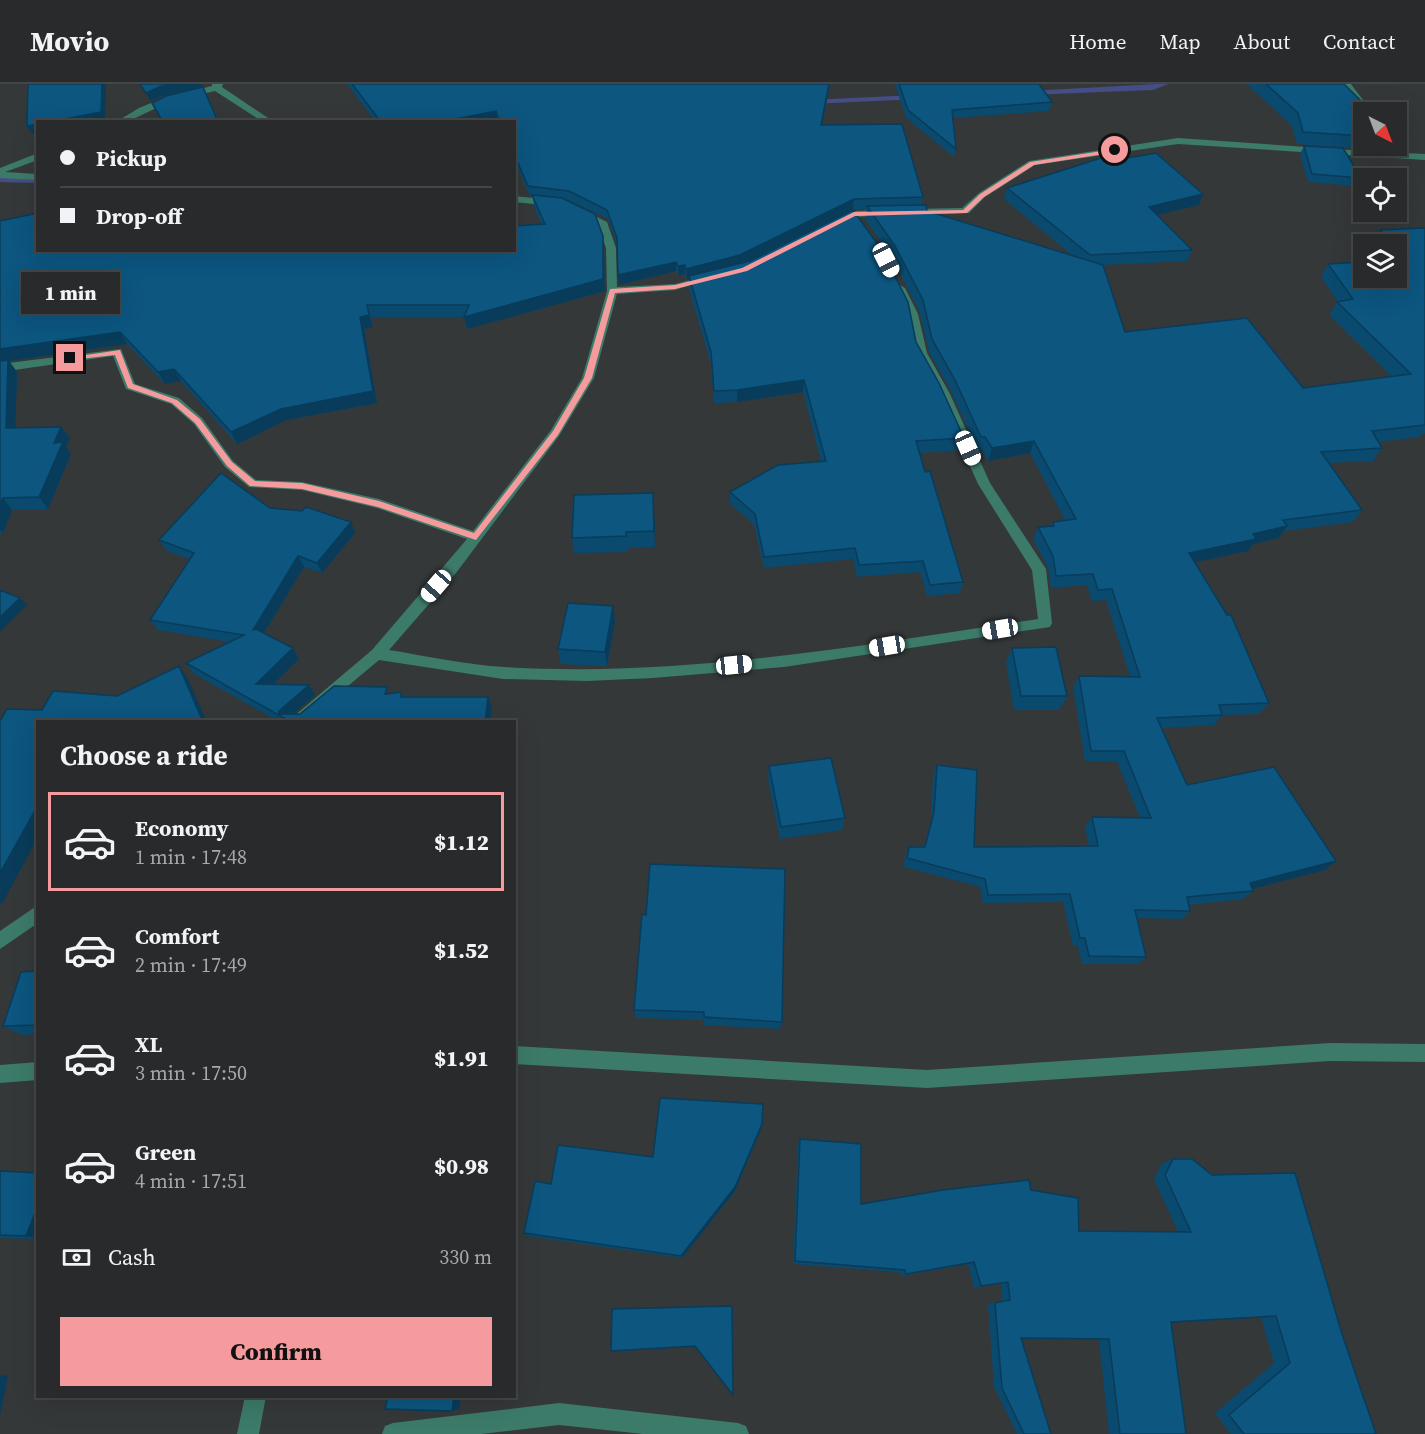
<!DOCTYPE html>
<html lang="en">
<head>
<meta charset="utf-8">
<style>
  body { margin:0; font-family:"Source Serif 4",serif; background:#343637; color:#f1f3f6; height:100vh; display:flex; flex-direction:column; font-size:22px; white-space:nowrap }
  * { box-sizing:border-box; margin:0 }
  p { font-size:20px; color:#a5a7a9 }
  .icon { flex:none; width:33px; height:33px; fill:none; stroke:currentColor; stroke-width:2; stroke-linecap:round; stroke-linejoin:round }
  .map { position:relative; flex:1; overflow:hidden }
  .details { position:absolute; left:36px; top:636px; width:480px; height:678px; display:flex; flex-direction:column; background:#282a2b; border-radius:0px; box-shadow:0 6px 24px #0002,0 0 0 2px #444647 }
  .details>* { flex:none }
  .top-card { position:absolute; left:36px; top:36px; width:480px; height:132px; border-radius:0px; box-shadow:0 6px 24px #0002,0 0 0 2px #444647; display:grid; align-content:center; height:132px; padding:0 24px; background:#282a2b }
  .needle { width:39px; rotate:138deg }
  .buttons { position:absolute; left:1353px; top:18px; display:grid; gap:12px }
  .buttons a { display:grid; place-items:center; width:54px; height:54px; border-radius:0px; background:#282a2b; box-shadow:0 6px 24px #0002,0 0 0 2px #444647; font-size:30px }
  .end { position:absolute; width:27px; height:27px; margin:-14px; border:8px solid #f59b9e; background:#111; box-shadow:0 0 0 3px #111 }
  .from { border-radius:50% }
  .bubble { position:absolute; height:42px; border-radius:0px; background:#282a2b; box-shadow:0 6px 24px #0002,0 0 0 2px #444647; font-size:20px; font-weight:800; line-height:42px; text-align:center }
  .car { position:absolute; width:18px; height:36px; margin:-18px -9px; border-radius:8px; box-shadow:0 0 4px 2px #0007; background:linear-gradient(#fff 24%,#345 0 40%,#fff 0 76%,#345 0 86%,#fff 0) }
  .top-card b { display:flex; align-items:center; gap:21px; height:57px; font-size:22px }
  .top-card b+b { border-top:2px solid #444647 }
  .top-card i { width:15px; height:15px; background:#f1f3f6 }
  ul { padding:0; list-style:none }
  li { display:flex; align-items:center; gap:18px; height:99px; margin:0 12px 9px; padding:0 12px; border:3px solid transparent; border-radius:0px }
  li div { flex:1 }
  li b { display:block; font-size:22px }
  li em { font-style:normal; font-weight:800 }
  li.selected { border-color:#f59b9e }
  li>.icon { width:54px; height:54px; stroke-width:1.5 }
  h2 { padding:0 24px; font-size:27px; line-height:72px }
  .pay { display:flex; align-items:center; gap:15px; height:66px; padding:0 24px; font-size:22px }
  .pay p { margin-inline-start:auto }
  .action { display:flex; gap:12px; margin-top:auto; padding:12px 24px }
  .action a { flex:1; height:69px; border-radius:0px; background:#f59b9e; color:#111; font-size:24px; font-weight:800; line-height:69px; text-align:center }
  header { display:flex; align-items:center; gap:36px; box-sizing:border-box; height:84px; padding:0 30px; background:#282a2b; border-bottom:2px solid #444647 }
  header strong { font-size:28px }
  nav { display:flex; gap:33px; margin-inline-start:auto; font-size:21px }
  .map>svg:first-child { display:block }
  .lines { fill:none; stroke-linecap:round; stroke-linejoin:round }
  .stream { fill:#454d87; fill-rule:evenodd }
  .street { fill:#3c7a69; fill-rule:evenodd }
  .wall { fill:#0a4a6e }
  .shaded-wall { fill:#083c5a }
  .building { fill:#0c5680; stroke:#083c5a; stroke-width:1.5 }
  .route { fill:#f59b9e }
</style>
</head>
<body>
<header>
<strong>Movio</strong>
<nav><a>Home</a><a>Map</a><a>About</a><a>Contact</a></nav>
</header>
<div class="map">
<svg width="1425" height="1350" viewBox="0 0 1425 1350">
  <rect width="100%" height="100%" fill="#353839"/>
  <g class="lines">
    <!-- stream -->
    <path class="stream" d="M1157 0H1168L1153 6 1028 11 1024 9 1028 7Z
      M916 11H919V15L810 20 806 18 810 16Z
      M0 92 38 93V99L0 98Z"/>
    <!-- street -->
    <path class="street" d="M212 0H223L222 3 274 38H263L215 7 169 18 127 38H116L139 24 163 14 212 2Z
      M1342 0H1351L1372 28H1364Z
      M1178 54 1393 69 1388 62 1396 60 1404 69 1425 70V76L1178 60 1035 81 985 113 969 129 910 131 905 128 910 125 962 124 979 109 1029 77Z
      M38 69V76L5 88 38 90V96L0 94V84Z
      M514 112 553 116 558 119 553 122 514 118Z
      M579 124 607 138 616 164 617 203 675 200 709 191 714 194 675 206 617 210 594 294 559 352 456 489 389 566C427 572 466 581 505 583 684 594 862 561 1038 535L1032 486 978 400 938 310 915 269 908 230 895 204 900 201 905 204 918 230 927 269 950 310 990 399 1046 485 1052 539 1050 543 784 583 653 594 587 597 503 595 379 576 305 638H287L372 566 467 455 377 424 302 406 249 403 225 383 194 340 171 320 126 305 113 272 0 288V280L121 265 135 300 179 314 202 334 233 377 256 396 302 398 379 415 473 447 551 346 582 294 607 207 606 164 598 140 575 129 574 127Z
      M886 126 891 129 890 131 856 133 837 141 832 138 854 127Z
      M38 821V839L0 865V847Z
      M1330 959 1425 960V978L1330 977 927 1004 514 980V962L927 986Z
      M38 978V996L0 999V981Z
      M245 1312H266L259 1350H237Z
      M559 1319 738 1339 746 1342 749 1350H643L559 1341 481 1350H382L385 1342 393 1339Z"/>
  </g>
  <!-- wall -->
  <path class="wall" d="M347 0H830L822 41 923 113 921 121 927 127 1073 172 1004 115 1007 104 1128 74 1199 121 1157 131 1192 166 1187 177 1103 181 1125 248 1303 304 1391 292 1329 231 1337 218H1338L1321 193 1328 180 1358 178 1364 169V194L1396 160H1374L1373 159 1380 146 1425 144V349H1423L1420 353 1378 358 1382 364 1373 377 1329 379 1362 426 1353 438 1284 447 1279 454 1253 460 1248 467 1195 478 1269 619 1259 630 1222 631 1214 641 1162 644 1187 701 1336 777 1325 786 1252 805 1253 807 1243 815 1189 821 1190 827 1182 835 1137 834 1146 873 1138 880H1082L1078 862H1073L1063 818 983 819 980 803 904 783 905 772 909 763H924L931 737 933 691 937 681 974 763 1089 762 1085 743 1092 733 1140 734 1117 677H1085L1073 603 1079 592 1130 593 1106 516 1092 517 1087 501 1051 504 1048 484 1033 455 1038 443 1051 442 1053 438 1065 436 1030 369 988 377 981 365H977L952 309 929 268 920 229 893 175 865 135 867 125H853L747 178 916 258 964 354 961 366 919 369 963 498 960 509 927 512 920 488 857 493 853 475 764 484 754 441 730 419V408L821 377 803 308 737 318 714 319 711 280 689 205V194L687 195 685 190 679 192 676 187 619 201 618 162 608 135 570 117H567L604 164 605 207 467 245 464 233H371L373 243 364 245 377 319 286 336 237 360 181 297 165 300 127 260 9 277 17 288 15 344 61 343 70 354 66 363 71 370 48 425 12 426 3 449H0V137L514 166 542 141 534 123 533 112H530L514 76V38H498L497 36 491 38H376Z
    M895 0H1039L1052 18 1049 27 953 34 956 65 954 73 906 34Z
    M1247 0H1344L1354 27 1364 40V62H1367L1366 65 1297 60 1292 42Z
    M1304 62 1361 94 1356 102 1308 98 1300 70Z
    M653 409 655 463 627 464 628 468 574 469 572 454Z
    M270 424 302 427 351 438 355 449 322 489 304 483 264 549 293 564 299 575 273 600 309 601 315 611 293 630H300L390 609 401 608 404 613 492 623 490 638H280L194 590 186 579 230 558 158 546 150 536 190 475 167 467 159 456Z
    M613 522 615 537 607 582 561 580 558 565Z
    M1012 564 1067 612 1059 626H1014L1006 578Z
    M769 682 845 734 842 746 780 755 768 695Z
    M642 830 782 938 780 945 704 941V936L636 934 634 926Z
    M38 887V950L22 951 3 942Z
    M761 1045 735 1107 682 1174 528 1152 524 1149 551 1100Z
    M800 1055 861 1120 1031 1106 1079 1147 1178 1148 1154 1095 1162 1079 1173 1075 1342 1250 1376 1350H1231L1215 1329 1274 1279 1261 1233 1171 1238 1186 1350H1109L1099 1255 1021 1254 1051 1350H1017L994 1303 988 1220 1002 1217 1001 1199 974 1204 968 1180 901 1192 900 1188 793 1180 798 1060Z
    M0 1087 38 1089V1155L0 1154Z"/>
  <!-- shaded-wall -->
  <path class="shaded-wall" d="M102 0H106L105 36 99 38H50Z
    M173 0H202L203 2 162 12 150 17 146 9 159 3Z
    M829 0H830L820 51 821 41Z
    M1360 16 1354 29 1351 23Z
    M496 27 497 36 491 38H440Z
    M38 40V49L32 50 27 42Z
    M1203 110 1199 121 1145 134 1149 123Z
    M854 115 853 125 740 181 687 195 686 185Z
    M603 152 605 207 467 245 464 233Z
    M676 178V187L619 201 618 191Z
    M685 181V190L679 192 678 182Z
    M367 221 373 243 364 245 377 319 286 336 237 360 231 348 360 233Z
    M120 248 127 260 9 277 17 288 15 356 6 344 0 278V265Z
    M174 285 181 297 165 300 158 288Z
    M804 296 803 308 737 318V306Z
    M61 343 70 354 66 363 71 370 48 425 39 413 54 359Z
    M1034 357 1030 369 988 377 992 364Z
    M653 409 654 425 655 463 654 447Z
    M3 414 12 426 3 449 0 446V421Z
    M351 438 355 449 322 489 317 479Z
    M1287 442 1279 454 1253 460 1248 467 1182 481 1189 469 1253 450Z
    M298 472 304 483 259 557 253 546Z
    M20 514 27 521 0 548V533Z
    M613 522 615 537 607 582 605 568Z
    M293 564 299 575 263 610 256 600Z
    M179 582 187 593 207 638H203Z
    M309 601 315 611 287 635 279 630V627Z
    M488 613 492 623 490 638H485Z
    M38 721V753L2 820 0 819V789Z
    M1336 777 1325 786 1240 808 1250 799Z
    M762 1040 761 1045 735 1107 682 1174 681 1172Z
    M38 1121V1154L26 1152Z
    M8 1291 0 1332V1292Z
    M454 1312H461L459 1325 452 1327Z"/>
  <!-- building -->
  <path class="building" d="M28 0H102L101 28 50 38H38V40L27 42Z
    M140 0H173L159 3 146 9Z
    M352 0H829L821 41 902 40 923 113 854 115 740 171 686 185 685 181 678 182 676 178 618 191 617 154 607 126 569 107 528 102 514 70V38H500L496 27 440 38H381Z
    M899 0H1039L1052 18 952 26 956 65 908 26Z
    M1266 0H1344L1360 16 1351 23 1364 40V52L1303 48 1298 29Z
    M203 3 218 38H163L152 19 166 12Z
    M1304 62 1343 64 1361 94 1312 90Z
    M1123 67 1128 74 1156 69 1203 110 1149 123 1192 166 1090 171 1007 104Z
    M532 111 562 114 595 130 603 152V195L464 233 469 221H367L369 231 360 233 373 307 281 325 231 348 174 285 158 288 120 248 0 265V137L38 129V166H514V142L545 140Z
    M926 121 927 127 1103 181 1125 248 1247 234 1303 304 1411 290 1337 218 1353 215 1328 180 1364 178V194H1396V160H1391L1380 146 1425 144V341L1372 347 1382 364 1321 368 1362 426 1283 436 1287 442 1253 450 1256 455 1189 469 1227 531H1231L1269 619 1219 621 1222 631 1157 634 1187 701 1274 683 1336 777 1250 799 1253 807 1187 813 1190 827 1135 826 1146 873 1089 872 1085 854H1080L1070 810 988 811 985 795 907 774 909 763H925L934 728 937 681 977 686 974 763 1098 762 1092 733 1151 734 1124 667H1091L1079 592 1140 593 1112 505 1098 506 1093 490 1056 492 1053 472 1038 443 1054 442 1053 438 1076 435 1034 357 992 364 985 353H981L955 296 932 255 923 216 895 162 867 122Z
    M853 126 881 165 908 218 916 258 939 299 964 354 916 357 925 388 930 387 963 498 930 501 923 477 859 481 855 464 764 473 755 430 730 408 778 381 826 377 804 296 737 306 714 307 711 268 689 192 750 177Z
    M8 276 6 344 61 343 54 359 63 358 39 413 3 414 0 421V277Z
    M221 389 270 424 302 427 306 423 351 438 317 479 298 472 253 546 256 545 293 564 256 600 309 601 279 627V630H300L334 602 387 603 385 610 401 608V613H488L485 638H291L186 579 244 551 150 536 194 469 159 456Z
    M653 409 654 447 626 448V452L572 454 574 411Z
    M0 506 20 514 0 533Z
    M568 519 613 522 605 568 558 565Z
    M1056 563 1067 612H1021L1012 564Z
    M179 582 203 638H38V721L0 789V637L7 625 42 626 53 607 117 612Z
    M831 674 845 734 781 743 769 682Z
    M650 780 785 785 782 938 704 933V928L634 926 642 830 646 831Z
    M38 887V941L3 942 21 888Z
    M660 1014 763 1020 762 1040 735 1103 681 1172 524 1149 535 1097 551 1100 558 1061 653 1073Z
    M800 1055 861 1060V1120L943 1106 1029 1096 1031 1106 1078 1114 1079 1147 1191 1148 1165 1091 1173 1075H1192L1212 1091 1295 1089 1342 1250 1376 1350H1244L1229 1331 1290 1279 1276 1232 1171 1238 1186 1350H1120L1109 1255 1021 1254 1051 1350H1024L1002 1304 995 1219 1010 1216 1008 1198 981 1202 974 1178 906 1190 905 1186 795 1177Z
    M0 1087 38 1089V1121L26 1152 0 1151Z
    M732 1222 733 1311 695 1262 611 1267 612 1225Z
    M388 1312H454L452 1327 385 1325Z"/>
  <!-- route -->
  <path class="route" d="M1115 65 1117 68 1034 81 984 113 967 129 855 132 747 187 675 205 615 209 592 294 558 351 476 456 378 423 302 405 250 402 227 382 195 339 172 319 128 304 115 271 70 276 66 274 120 266 133 300 177 316 200 335 232 378 255 397 302 399 379 417 474 449 553 347 584 294 610 205 675 201 742 184 854 128 963 126 980 110 1030 78Z"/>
</svg>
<div class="buttons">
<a><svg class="needle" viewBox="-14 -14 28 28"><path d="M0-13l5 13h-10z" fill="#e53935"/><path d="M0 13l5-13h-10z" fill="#a5a7a9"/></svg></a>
<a><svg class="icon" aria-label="locate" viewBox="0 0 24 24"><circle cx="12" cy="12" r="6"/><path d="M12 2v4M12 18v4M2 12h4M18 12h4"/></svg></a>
<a><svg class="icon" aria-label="layers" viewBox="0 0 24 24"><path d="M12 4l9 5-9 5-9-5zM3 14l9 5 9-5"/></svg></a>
</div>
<i class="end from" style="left:1115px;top:66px"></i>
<i class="end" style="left:70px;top:274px"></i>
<div class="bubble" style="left:21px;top:188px;width:99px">1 min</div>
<i class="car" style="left:886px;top:176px;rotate:153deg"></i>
<i class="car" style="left:968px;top:364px;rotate:156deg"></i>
<i class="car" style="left:436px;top:502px;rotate:221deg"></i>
<i class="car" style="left:1000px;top:545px;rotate:261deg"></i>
<i class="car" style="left:887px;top:562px;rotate:261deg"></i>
<i class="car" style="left:734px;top:581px;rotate:84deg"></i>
<div class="top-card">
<b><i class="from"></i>Pickup</b>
<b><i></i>Drop-off</b>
</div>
<section class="details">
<h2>Choose a ride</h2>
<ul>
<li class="selected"><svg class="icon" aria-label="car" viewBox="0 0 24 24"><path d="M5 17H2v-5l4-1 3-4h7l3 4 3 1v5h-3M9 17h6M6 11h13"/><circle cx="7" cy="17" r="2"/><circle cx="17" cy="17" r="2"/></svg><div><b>Economy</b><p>1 min · 17:48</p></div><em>$1.12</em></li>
<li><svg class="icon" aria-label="car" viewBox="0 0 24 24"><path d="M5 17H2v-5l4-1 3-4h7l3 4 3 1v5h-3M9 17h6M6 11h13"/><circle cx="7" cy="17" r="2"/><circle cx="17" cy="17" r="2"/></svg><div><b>Comfort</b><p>2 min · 17:49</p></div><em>$1.52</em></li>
<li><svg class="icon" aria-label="car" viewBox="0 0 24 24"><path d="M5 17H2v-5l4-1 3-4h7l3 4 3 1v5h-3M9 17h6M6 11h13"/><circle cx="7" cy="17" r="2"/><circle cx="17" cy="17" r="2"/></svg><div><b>XL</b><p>3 min · 17:50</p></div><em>$1.91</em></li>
<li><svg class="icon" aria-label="car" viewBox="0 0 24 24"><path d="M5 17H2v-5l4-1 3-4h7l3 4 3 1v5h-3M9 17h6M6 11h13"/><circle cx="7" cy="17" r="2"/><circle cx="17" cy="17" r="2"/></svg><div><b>Green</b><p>4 min · 17:51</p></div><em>$0.98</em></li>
</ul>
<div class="pay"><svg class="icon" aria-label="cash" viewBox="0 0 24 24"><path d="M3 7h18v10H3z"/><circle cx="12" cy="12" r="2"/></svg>Cash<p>330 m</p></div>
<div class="action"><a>Confirm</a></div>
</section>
</div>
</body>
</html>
